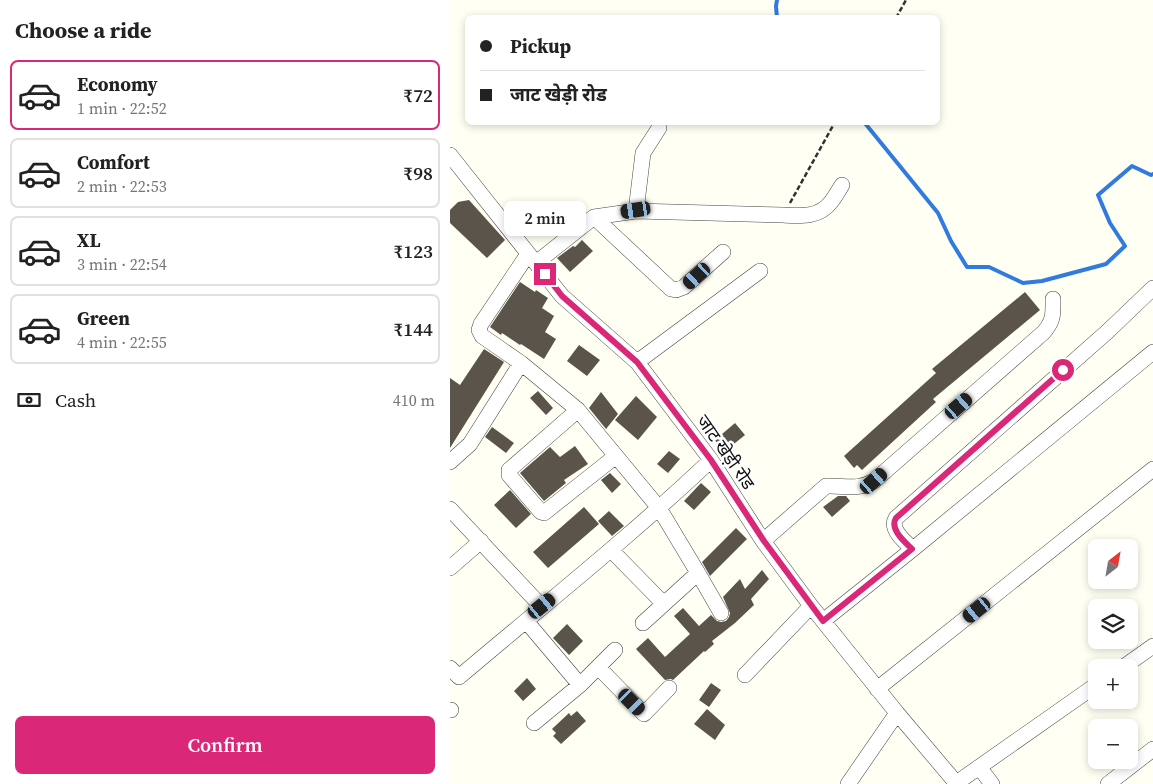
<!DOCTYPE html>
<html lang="en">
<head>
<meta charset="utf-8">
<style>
  body { margin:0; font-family:"Source Serif 4","Noto Sans Devanagari",serif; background:#f6f6f6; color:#222; height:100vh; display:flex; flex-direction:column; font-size:19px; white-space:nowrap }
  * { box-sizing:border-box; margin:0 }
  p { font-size:16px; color:#767676 }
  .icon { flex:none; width:28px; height:28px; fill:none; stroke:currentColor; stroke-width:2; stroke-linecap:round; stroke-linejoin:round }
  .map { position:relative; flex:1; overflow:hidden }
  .side { display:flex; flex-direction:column; background:#fff; width:450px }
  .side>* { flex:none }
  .guide { position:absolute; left:15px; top:15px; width:475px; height:110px; border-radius:8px; box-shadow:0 2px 8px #0003; display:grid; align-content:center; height:110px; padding:0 15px; background:#fff }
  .needle { width:32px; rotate:31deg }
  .tools { position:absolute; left:638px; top:539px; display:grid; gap:10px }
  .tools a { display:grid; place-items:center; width:50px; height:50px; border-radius:8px; background:#fff; box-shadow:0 2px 8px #0003; font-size:25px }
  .end { position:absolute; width:22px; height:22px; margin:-11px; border:6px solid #db2777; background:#fff; box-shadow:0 0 0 2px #fff }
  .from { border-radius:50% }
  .bubble { position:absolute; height:35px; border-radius:8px; background:#fff; box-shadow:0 2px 8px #0003; font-size:16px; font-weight:600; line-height:35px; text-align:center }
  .car { position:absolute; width:15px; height:30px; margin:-15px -8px; border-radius:6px; box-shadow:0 0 4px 1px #0007; background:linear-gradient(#222 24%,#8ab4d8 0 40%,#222 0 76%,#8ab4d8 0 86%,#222 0) }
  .guide b { display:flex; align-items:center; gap:18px; height:48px; font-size:19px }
  .guide b+b { border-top:1px solid #e0e0e0 }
  .guide i { width:12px; height:12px; background:#222 }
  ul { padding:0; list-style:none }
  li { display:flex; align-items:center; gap:15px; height:70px; margin:0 10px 8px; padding:0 5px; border:2px solid #e0e0e0; border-radius:8px }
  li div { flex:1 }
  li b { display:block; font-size:19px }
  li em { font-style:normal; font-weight:600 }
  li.active { border-color:#db2777 }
  li>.icon { width:45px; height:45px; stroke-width:1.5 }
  h2 { padding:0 15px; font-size:22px; line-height:60px }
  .pay { display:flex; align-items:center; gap:12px; height:55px; padding:0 15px; font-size:19px }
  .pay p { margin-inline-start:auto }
  .primary-button { display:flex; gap:10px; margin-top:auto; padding:10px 15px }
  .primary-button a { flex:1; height:58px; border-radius:8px; background:#db2777; color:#fff; font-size:20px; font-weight:600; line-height:58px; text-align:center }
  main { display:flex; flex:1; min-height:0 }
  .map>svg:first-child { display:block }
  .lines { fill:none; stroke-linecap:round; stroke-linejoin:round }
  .stream { stroke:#307bdd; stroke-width:4 }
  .building { fill:#5a544b }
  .minor-casing { stroke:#434343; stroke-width:16 }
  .path { stroke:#323232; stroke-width:2.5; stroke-dasharray:5 2.5; stroke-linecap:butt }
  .minor { stroke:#fff; stroke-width:15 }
  .route { stroke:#db2777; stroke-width:6 }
  .labels { text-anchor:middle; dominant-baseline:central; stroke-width:5; stroke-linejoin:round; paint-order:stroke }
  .street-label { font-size:18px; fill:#101010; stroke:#fff }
</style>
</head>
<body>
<main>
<section class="side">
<h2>Choose a ride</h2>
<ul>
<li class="active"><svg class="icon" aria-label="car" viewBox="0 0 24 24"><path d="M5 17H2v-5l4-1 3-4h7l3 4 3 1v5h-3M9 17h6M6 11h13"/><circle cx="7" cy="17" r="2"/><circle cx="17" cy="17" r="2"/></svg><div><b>Economy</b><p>1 min · 22:52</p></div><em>₹72</em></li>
<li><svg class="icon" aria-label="car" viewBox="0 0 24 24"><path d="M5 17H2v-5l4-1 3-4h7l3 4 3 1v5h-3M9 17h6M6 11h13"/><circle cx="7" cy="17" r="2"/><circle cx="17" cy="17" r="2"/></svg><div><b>Comfort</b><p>2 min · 22:53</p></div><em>₹98</em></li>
<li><svg class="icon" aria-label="car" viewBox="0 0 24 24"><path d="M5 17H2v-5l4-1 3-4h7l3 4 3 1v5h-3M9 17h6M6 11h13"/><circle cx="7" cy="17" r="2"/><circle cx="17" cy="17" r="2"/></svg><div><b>XL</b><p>3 min · 22:54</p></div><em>₹123</em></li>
<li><svg class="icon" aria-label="car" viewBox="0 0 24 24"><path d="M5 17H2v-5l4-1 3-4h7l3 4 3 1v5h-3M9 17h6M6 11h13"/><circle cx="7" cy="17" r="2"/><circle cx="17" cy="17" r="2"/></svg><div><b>Green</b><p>4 min · 22:55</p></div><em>₹144</em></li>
</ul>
<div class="pay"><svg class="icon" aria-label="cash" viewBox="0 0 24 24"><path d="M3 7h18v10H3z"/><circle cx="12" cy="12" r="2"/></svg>Cash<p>410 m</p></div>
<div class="primary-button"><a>Confirm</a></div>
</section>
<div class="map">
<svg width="703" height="784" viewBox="0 0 703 784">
  <rect width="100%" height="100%" fill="#fffff3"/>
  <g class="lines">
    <!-- stream -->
    <path class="stream" d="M327 0 326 6 327 18
      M414 122 488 213 501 241 517 267H539L573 283 592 281 656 264 675 246 660 223 648 195 682 166 701 175 703 174"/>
  </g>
  <!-- building -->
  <path class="building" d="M19 200 55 240 37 258 0 223V210L8 202Z
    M132 240 143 251 120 272 107 258 123 246 125 247Z
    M70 282 85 292 86 290 98 298 92 308 104 316 95 332 106 339 94 359 71 344 70 345 52 333 51 335 40 327Z
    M575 292 590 310 483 399 486 402 412 470 407 465 404 468 394 456 486 373 482 369Z
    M129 345 150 360 137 376 117 361Z
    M34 349 54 362 0 448V378L10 385Z
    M88 391 103 408 96 415 80 398Z
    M151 392 168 414 156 429 139 408Z
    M186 396 207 417 188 440 165 420Z
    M285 423 295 435 274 452 265 440Z
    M42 427 64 443 56 453 35 437Z
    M125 446 138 464 114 480 116 483 94 501 70 473 100 447 110 457Z
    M219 451 230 459 218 473 207 464Z
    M160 473 171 484 162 493 151 480Z
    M251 483 261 492 244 510 234 501Z
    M60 490 81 514 66 528 44 505Z
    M388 496H396L400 501 382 517 373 507Z
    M134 507 149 524 98 568 83 552Z
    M159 511 174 526 162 536 148 521Z
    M286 528 297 539 260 576 252 562Z
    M312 570 319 579 301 599 304 605 285 623 262 641 264 644 255 652 254 651 223 680 221 679 215 680 186 649 198 638 215 657 240 634 224 616 233 608 249 626 261 615 267 621 271 622 276 621 279 617 280 613 273 597 290 579 295 589Z
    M117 624 133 641 119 655 103 638Z
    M77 678 86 689 73 701 64 691Z
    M261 683 271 690 259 707 249 700Z
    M257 709 275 725 265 740 244 724Z
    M127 711 136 721 111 744 103 736 106 733 102 729 119 713 121 716Z"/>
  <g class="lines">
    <!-- minor casing -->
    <g class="minor-casing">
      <path id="minor" d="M0 155 112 296 187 362 261 460 313 541 361 606 447 713 507 784
        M186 211 193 153 209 128
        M144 217 221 289 226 290 234 287 273 252
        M78 254 31 324 29 330 32 336 71 363 128 410 209 508 248 573 271 613
        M86 263 144 217 186 211 333 215C350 216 369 218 381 202 385 197 389 190 392 185
        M187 362 310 271
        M128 410 59 470V475L91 512 94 513 166 456
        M0 462 20 444 71 363
        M0 509 92 607
        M313 541 376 486C394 485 407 491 424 481L594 332C604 320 603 314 603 299
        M463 549C455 542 439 529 446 518L657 332 703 288
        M161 550 214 604
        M0 568 31 541
        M76 621 130 685
        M373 621 463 549 703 352
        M193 623 248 573
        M148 667 194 714 219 688
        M0 668 9 677C94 605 181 536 261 460
        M672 668 703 646
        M295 675 361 606
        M427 689 703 469
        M0 710H1
        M84 723 130 685 165 650
        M529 767 542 784
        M398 784 447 713
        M505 784 646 685
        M658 784 703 749"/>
    </g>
    <!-- path -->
    <path class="path" d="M446 18 456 0
      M340 203 385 122"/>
    <!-- minor -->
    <use href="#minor" class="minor"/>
  </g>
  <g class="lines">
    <!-- route -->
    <path class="route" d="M95 274 112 296 187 362 261 460 314 541 373 621 462 549C455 542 439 529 446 518L613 370"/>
  </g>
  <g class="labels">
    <!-- street labels -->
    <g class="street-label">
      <text transform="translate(276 452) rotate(55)">जाट खेड़ी रोड</text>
    </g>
  </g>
</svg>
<div class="tools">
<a><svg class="needle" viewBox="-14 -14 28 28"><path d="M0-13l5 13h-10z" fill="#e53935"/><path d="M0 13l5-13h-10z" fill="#767676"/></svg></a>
<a><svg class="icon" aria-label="layers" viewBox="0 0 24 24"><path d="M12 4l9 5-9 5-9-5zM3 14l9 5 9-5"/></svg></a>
<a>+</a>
<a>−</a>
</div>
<i class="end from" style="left:613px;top:370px"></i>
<i class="end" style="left:95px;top:274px"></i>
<div class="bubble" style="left:54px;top:201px;width:82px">2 min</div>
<i class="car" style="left:186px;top:210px;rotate:261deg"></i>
<i class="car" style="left:247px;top:276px;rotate:228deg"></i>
<i class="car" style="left:509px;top:406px;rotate:49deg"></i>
<i class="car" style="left:424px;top:481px;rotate:49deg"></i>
<i class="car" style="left:92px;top:606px;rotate:51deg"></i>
<i class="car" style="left:527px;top:610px;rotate:231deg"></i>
<i class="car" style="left:182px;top:702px;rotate:135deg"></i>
<div class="guide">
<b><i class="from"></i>Pickup</b>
<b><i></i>जाट खेड़ी रोड</b>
</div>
</div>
</main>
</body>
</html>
